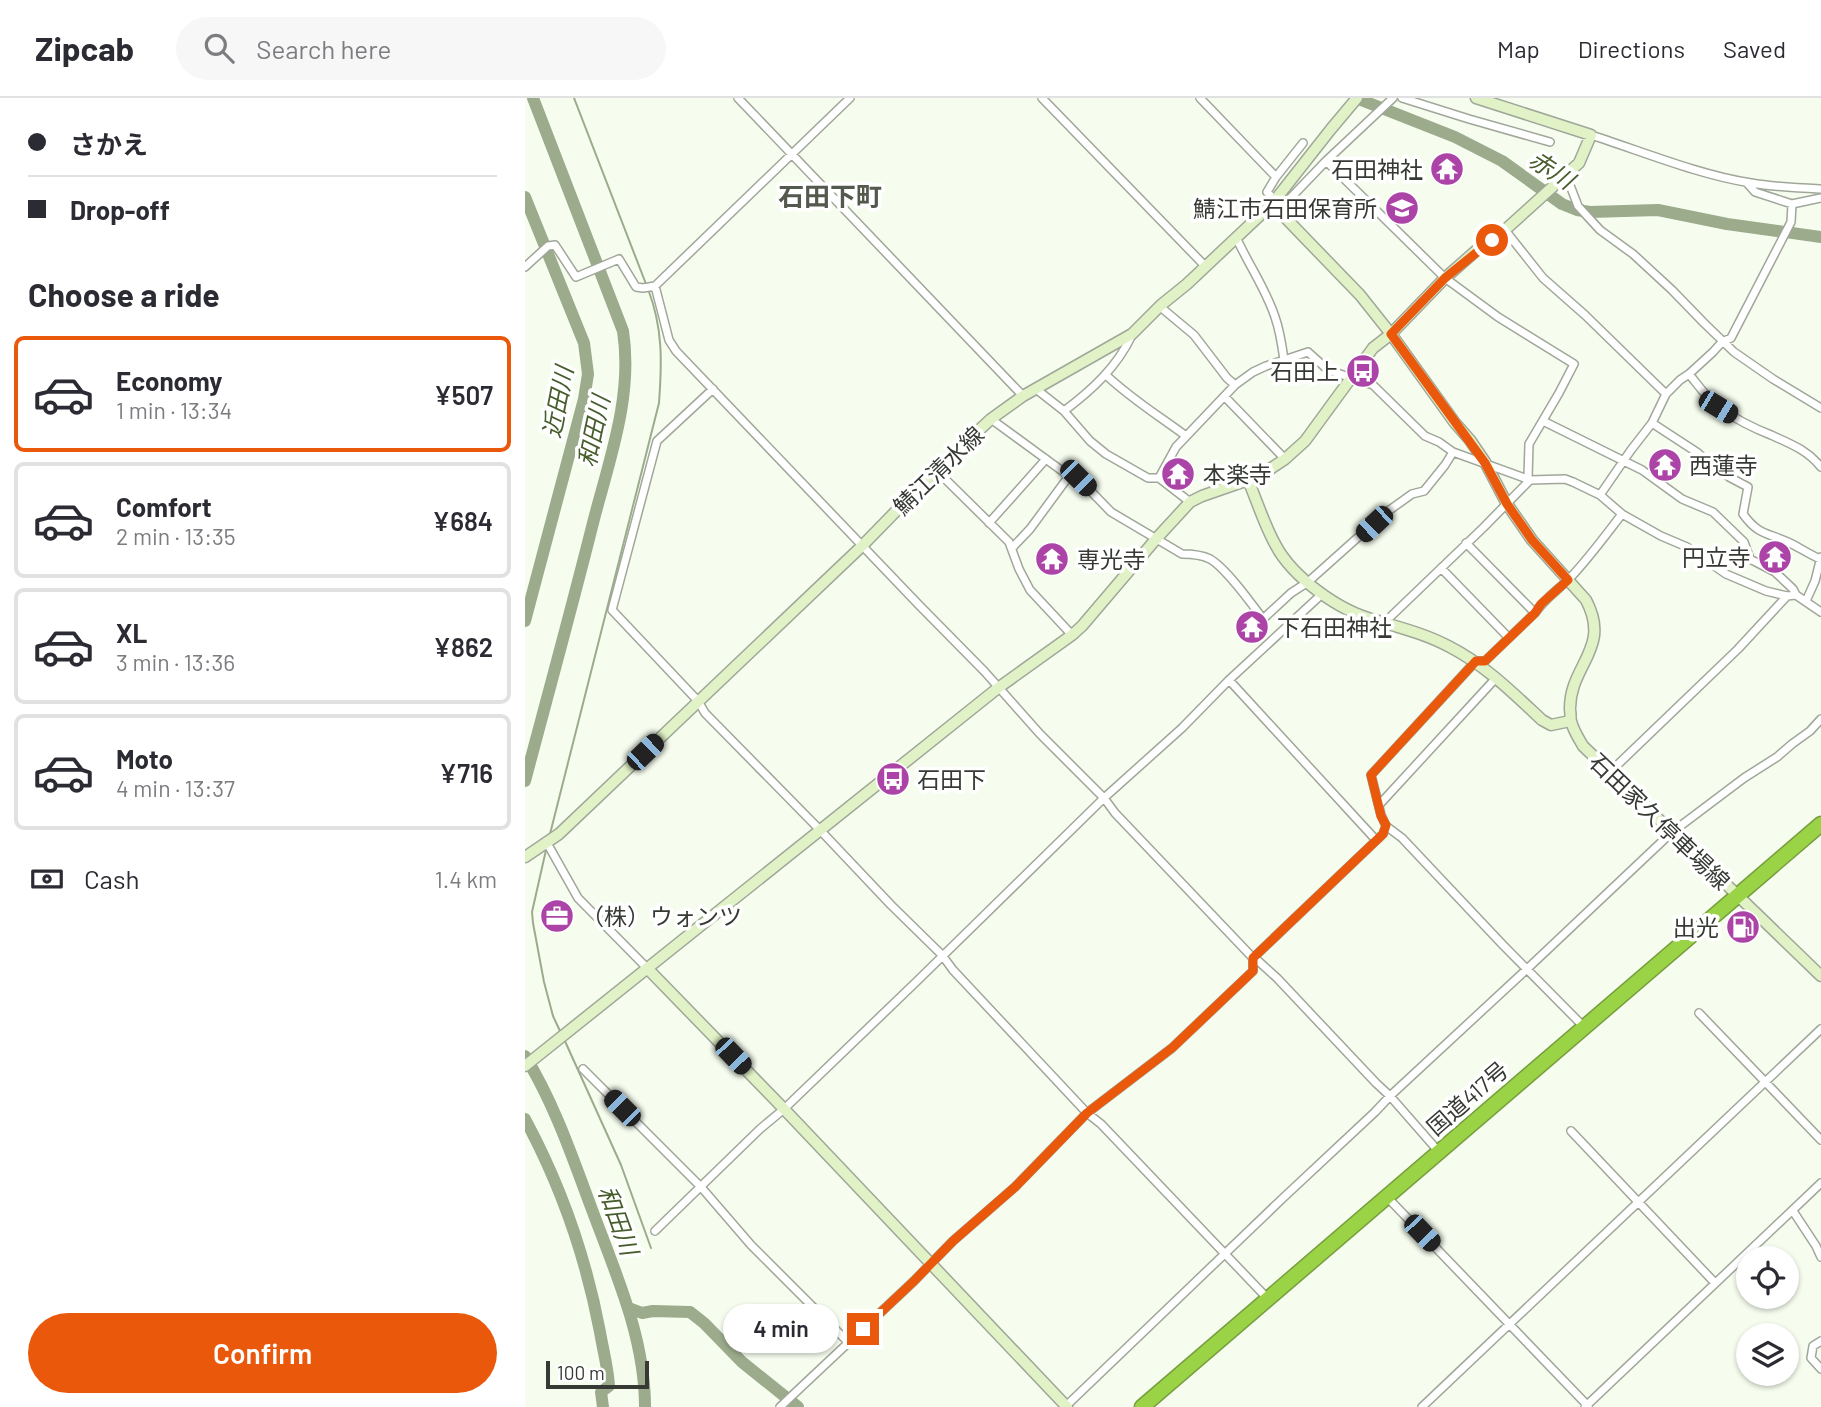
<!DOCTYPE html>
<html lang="en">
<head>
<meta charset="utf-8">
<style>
  body { margin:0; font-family:Barlow,"Noto Sans JP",sans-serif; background:#f7f7f7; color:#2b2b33; height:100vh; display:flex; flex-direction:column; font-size:26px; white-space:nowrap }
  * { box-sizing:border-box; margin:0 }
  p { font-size:23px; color:#7c7c81 }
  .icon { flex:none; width:38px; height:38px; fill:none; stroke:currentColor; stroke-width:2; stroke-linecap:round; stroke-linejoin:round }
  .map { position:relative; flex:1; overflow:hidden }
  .details { display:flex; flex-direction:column; background:#fff; width:525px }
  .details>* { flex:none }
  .guide { display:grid; align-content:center; height:154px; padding:0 28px; background:#fff }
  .tools { position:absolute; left:1211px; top:1148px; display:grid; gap:14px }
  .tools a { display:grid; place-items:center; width:63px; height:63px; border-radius:50%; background:#fff; box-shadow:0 2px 5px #0004; font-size:35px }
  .scale { position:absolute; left:21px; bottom:18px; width:103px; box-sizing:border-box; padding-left:7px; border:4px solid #373a34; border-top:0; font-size:19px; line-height:24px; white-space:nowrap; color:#373a34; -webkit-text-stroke:5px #fff; paint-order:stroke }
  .end { position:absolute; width:32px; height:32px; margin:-16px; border:9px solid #ea580c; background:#fff; box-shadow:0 0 0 4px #fff }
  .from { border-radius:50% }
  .bubble { position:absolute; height:49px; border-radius:24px; background:#fff; box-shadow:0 2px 5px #0004; font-size:23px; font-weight:600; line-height:49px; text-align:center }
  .car { position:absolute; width:21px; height:42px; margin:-21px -10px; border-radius:9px; box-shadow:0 0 5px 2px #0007; background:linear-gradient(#222 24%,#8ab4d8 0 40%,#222 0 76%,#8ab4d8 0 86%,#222 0) }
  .guide b { display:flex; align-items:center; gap:24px; height:66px; font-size:26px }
  .guide b+b { border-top:2px solid #e1e1e2 }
  .guide i { width:18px; height:18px; background:#2b2b33 }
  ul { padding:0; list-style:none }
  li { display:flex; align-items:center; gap:21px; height:116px; margin:0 14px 10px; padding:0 14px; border:4px solid #e1e1e2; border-radius:10px }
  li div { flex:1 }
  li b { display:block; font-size:26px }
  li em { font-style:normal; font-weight:600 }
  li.on { border-color:#ea580c }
  li>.icon { width:63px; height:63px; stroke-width:1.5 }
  h2 { padding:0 28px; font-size:32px; line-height:84px }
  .pay { display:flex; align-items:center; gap:18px; height:77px; padding:0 28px; font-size:26px }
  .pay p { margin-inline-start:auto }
  .primary-button { display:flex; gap:14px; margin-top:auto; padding:14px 28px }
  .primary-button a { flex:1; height:80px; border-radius:42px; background:#ea580c; color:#fff; font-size:28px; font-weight:600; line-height:80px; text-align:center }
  header { display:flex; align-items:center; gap:42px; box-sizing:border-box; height:98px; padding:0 35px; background:#fff; border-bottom:2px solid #e1e1e2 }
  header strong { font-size:33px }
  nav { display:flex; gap:38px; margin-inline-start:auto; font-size:24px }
  .search { width:490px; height:63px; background:#f7f7f7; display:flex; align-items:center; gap:18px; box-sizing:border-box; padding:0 24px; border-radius:38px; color:#7c7c81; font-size:26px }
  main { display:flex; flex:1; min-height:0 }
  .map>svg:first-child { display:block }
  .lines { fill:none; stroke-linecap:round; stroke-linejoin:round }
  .stream { stroke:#9bab8b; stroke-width:2 }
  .river { stroke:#9bab8b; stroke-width:12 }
  .street-casing { stroke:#a0a79a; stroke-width:10 }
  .secondary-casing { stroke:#a0a79a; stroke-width:13 }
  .highway-casing { stroke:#779d3f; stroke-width:17 }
  .street { stroke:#fff; stroke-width:7 }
  .secondary { stroke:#e1f2c7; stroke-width:10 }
  .highway { stroke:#9ad345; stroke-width:14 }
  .route { stroke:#ea580c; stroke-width:9 }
  .labels { text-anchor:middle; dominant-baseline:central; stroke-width:7; stroke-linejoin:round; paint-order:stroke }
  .poi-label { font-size:23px; fill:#373a34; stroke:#fff; text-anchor:start }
  .street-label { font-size:23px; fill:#373a34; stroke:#fff }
  .water-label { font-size:24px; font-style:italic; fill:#475d2c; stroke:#fff }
  .quarter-label { font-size:26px; font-weight:bold; fill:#54594e; stroke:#fff }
</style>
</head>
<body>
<header>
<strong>Zipcab</strong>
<div class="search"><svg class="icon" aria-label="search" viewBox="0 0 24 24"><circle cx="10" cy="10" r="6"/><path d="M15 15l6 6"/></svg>Search here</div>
<nav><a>Map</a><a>Directions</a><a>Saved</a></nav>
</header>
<main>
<section class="details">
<div class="guide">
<b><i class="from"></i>さかえ</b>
<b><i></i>Drop-off</b>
</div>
<h2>Choose a ride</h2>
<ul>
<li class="on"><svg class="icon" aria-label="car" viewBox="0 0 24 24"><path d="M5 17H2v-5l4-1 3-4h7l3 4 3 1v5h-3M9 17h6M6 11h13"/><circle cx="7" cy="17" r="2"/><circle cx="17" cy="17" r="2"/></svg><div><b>Economy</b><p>1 min · 13:34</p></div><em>¥507</em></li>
<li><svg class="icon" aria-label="car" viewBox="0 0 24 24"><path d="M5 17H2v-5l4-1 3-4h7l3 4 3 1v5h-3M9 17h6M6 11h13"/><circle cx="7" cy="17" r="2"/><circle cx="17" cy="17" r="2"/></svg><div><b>Comfort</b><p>2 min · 13:35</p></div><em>¥684</em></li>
<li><svg class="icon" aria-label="car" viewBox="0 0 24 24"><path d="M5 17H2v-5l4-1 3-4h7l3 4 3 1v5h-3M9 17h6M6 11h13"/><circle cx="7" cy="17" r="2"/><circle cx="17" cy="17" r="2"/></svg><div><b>XL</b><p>3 min · 13:36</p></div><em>¥862</em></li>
<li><svg class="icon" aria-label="car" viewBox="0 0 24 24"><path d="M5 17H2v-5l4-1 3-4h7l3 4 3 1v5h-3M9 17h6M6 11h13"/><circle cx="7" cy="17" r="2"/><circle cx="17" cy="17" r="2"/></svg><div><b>Moto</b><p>4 min · 13:37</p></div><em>¥716</em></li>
</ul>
<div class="pay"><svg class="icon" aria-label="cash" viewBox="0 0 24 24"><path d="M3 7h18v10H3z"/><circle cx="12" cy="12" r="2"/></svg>Cash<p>1.4 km</p></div>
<div class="primary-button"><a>Confirm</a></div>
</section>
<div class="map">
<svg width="1296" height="1309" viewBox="0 0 1296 1309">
  <rect width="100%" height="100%" fill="#f6fdef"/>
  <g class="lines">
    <!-- stream -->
    <path class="stream" d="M49 0 121 186
      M25 736 134 305C137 264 138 230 123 191
      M21 752 7 814 8 825 19 884 28 918 35 933
      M39 941 96 1067 126 1150"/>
    <!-- river -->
    <path class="river" d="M831 0 930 39 977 63 1037 106 1052 112 1065 114 1133 112 1202 126 1296 139
      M0 99 59 245 63 276 59 301 0 523
      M0 683C23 596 47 509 69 421 85 360 108 297 98 233L8 0
      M0 958C29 1005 47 1058 66 1109 90 1174 120 1239 120 1309
      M0 1021C35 1086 61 1160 75 1234 78 1252 83 1270 84 1288L76 1294 78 1309
      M104 1210 117 1215 128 1213 165 1214 179 1225 217 1264 273 1309"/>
    <!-- street casing -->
    <g class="street-casing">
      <path id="street" d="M213 0 498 298
        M517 0 681 169
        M675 0 751 79
        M877 0 944 21 1025 44
        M1066 37C1116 53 1174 77 1226 85 1249 89 1273 90 1296 91
        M801 63 920 180 973 219 1049 266 1034 295 1004 346 1003 380
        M1041 77 1053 108 1075 132 1108 156 1147 192 1179 225 1209 254 1248 281 1296 310
        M1222 85 1230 94 1267 106 1296 100
        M750 102 742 94 751 79 778 45
        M753 113 801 63 868 0
        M980 132 1018 180 1060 217 1141 296
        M711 139C723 166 741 191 750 219 755 233 757 247 759 262
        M0 169 23 148 30 147 51 179 94 161 111 189 118 190 130 188 325 0
        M130 188 144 242 151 253 393 506 460 574 515 636 579 700 590 715 728 860V873L647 950 562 1015 490 1089 428 1143 389 1183 255 1309
        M636 207 639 212 669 237 702 280 710 287
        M1164 276C1173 287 1182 300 1193 309 1209 320 1228 330 1246 337 1266 346 1282 352 1296 369
        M581 277C605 300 634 318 661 338
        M188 291 132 343 87 512 173 603 180 615 295 732 366 807 417 857 428 872 562 1015 576 1026 743 1201
        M511 291 539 313 565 343 581 356 623 380H634L665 404
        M700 299 760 361
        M539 313C567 292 592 269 607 237
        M466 321 544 378 553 380 586 414 657 456C666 456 677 457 685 461 701 470 726 505 738 521L766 495 783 484 859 416 887 396 899 393 920 367 928 354
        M1018 323 1117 372 1157 401 1188 414 1219 444 1225 461 1250 474 1268 491 1271 497 1296 514
        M1127 325 1173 355 1181 363 1204 379 1223 389 1218 416C1234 438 1242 434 1265 445 1275 450 1284 456 1295 461
        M411 372 484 444 494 471 505 492 547 537
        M634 380 651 349 710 287 728 274 741 268 783 254 803 272 848 287 900 338 914 344 928 354 1005 382 1040 381 1048 384 1075 397 1097 416 1136 438 1162 449 1201 476 1241 493 1262 498 1271 497
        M1075 397 1106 352 1127 325 1141 296 1155 282 1164 276 1188 254 1197 244 1206 240 1266 124 1267 106
        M464 425 521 361
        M941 445 1010 515
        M487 450 505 431 544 378
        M916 470 984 540
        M1281 503 1290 483 1296 459
        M860 524 959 429 1005 382
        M704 582 851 742
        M1085 674 1213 551 1262 498
        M854 707 971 580
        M22 745 53 800 122 870
        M728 860 858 736 861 728
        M730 860 752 880 851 985 865 998 914 1054
        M1174 915 1296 1042
        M1059 929 977 846 877 740 861 728 856 717 846 677 951 563H960L1010 515C1019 501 1033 492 1045 480 1064 460 1080 438 1097 416
        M58 971 176 1089 226 1147 323 1244
        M1046 1033 1190 1185
        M862 1099 1063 1308
        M1268 1113 1291 1148 1296 1159
        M130 1133 235 1031 259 1011 390 885 579 700 657 630 704 582 797 496
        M1296 1243 1288 1248 1286 1260 1296 1271
        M541 1308 758 1100 850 1014 865 998 1002 871 1146 735 1219 680 1252 659 1267 646 1285 633 1296 621
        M897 1309 1296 931
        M1060 1309 1296 1085"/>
    </g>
    <!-- secondary casing -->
    <g class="secondary-casing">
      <path id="secondary" d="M747 106 835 197 866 236 930 325 945 342 960 364 982 406 1007 442 1061 502C1087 551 1044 567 1045 612 1046 616 1045 620 1046 623 1048 632 1054 641 1058 648L1296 878
        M723 382C732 403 739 426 750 446 767 479 814 513 850 522 876 530 901 536 925 549 960 567 988 595 1017 622L1026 627 1045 623
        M0 759 34 736 337 448 411 372 466 321 498 298 607 236 636 207 662 186 747 106 806 31 832 0
        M122 870 259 1011 542 1309
        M0 968 473 590 547 537 557 528 631 441 665 404 677 398 723 382 742 373 760 361 780 343 848 250 866 236 920 180 953 151 980 132 1054 65 1066 37 951 0"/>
    </g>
    <!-- highway casing -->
    <g class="highway-casing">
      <path id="highway" d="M617 1309 1296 726"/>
    </g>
    <!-- street -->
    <use href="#street" class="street"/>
    <!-- secondary -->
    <use href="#secondary" class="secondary"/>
    <!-- highway -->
    <use href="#highway" class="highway"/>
  </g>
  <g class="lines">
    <!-- route -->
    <path class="route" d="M338 1231 389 1183 428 1143 490 1089 562 1015 647 950 728 873V860L858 736 861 727 856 718 846 677 951 563H960L1010 515 1016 506 1043 482 1007 442 982 406 960 365 866 236 920 180 967 142"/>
  </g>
  <!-- icons -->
  <defs>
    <g id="temple-disc" transform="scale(1.75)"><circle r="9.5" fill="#ac44a7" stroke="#fff"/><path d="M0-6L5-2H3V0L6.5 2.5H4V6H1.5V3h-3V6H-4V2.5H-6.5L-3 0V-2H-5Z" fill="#fff"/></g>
    <g id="school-disc" transform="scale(1.75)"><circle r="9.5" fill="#ac44a7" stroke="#fff"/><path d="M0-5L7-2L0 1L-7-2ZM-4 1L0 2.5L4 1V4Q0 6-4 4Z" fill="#fff"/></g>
    <g id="bus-disc" transform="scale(1.75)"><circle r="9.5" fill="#ac44a7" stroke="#fff"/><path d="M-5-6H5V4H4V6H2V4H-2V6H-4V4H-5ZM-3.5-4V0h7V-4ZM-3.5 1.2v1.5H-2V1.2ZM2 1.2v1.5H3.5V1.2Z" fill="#fff"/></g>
    <g id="office-disc" transform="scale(1.75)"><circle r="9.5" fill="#ac44a7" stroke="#fff"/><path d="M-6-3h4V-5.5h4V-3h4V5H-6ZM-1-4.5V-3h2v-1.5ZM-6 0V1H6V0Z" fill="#fff"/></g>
    <g id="fuel-disc" transform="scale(1.75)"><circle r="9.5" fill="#ac44a7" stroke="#fff"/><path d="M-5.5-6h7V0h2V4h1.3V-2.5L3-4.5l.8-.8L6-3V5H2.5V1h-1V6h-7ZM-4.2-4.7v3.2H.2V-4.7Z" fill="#fff"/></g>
  </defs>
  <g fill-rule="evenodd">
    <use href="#temple-disc" x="922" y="71"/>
    <use href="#school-disc" x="877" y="110"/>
    <use href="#bus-disc" x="838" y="273"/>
    <use href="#temple-disc" x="1140" y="367"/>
    <use href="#temple-disc" x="653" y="376"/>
    <use href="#temple-disc" x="1250" y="459"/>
    <use href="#temple-disc" x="527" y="461"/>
    <use href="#temple-disc" x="727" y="529"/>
    <use href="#bus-disc" x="368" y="681"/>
    <use href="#office-disc" x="32" y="818"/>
    <use href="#fuel-disc" x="1218" y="829"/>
  </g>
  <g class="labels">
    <!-- poi labels -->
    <g class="poi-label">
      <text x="898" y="71" text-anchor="end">石田神社</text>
      <text x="852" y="110" text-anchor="end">鯖江市石田保育所</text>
      <text x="814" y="273" text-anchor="end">石田上</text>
      <text x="1164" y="367">西蓮寺</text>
      <text x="678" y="376">本楽寺</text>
      <text x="1226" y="459" text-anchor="end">円立寺</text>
      <text x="552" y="461">専光寺</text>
      <text x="752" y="529">下石田神社</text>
      <text x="392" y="681">石田下</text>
      <text x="56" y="818">（株）ウォンツ</text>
      <text x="1194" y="829" text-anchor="end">出光</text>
    </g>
    <!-- street labels -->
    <g class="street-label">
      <text transform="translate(413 372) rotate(-44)">鯖江清水線</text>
      <text transform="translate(1135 723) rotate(44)">石田家久停車場線</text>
      <text transform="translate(942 1000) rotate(-41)">国道417号</text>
    </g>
    <!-- water labels -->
    <g class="water-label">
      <text transform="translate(1027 71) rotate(33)">赤川</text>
      <text transform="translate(32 304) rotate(-79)">近田川</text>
      <text transform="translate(68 333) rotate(-78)">和田川</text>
      <text transform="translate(94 1122) rotate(70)">和田川</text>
    </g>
    <!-- quarter labels -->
    <g class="quarter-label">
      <text x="305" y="97">石田下町</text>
    </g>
  </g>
</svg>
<div class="tools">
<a><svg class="icon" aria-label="locate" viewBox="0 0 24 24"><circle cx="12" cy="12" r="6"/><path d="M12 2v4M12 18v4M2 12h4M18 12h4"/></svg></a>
<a><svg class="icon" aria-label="layers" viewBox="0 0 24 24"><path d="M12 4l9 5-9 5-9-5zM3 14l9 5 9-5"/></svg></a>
</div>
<div class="scale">100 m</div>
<i class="end from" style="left:967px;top:142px"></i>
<i class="end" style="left:338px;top:1231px"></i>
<div class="bubble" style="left:198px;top:1206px;width:116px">4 min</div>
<i class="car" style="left:1193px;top:309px;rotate:121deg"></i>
<i class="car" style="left:553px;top:380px;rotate:135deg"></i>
<i class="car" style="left:849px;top:426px;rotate:227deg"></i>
<i class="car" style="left:120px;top:654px;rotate:46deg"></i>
<i class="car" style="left:208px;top:958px;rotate:136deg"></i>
<i class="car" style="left:97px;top:1010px;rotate:315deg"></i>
<i class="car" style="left:897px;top:1135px;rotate:136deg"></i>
</div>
</main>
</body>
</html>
